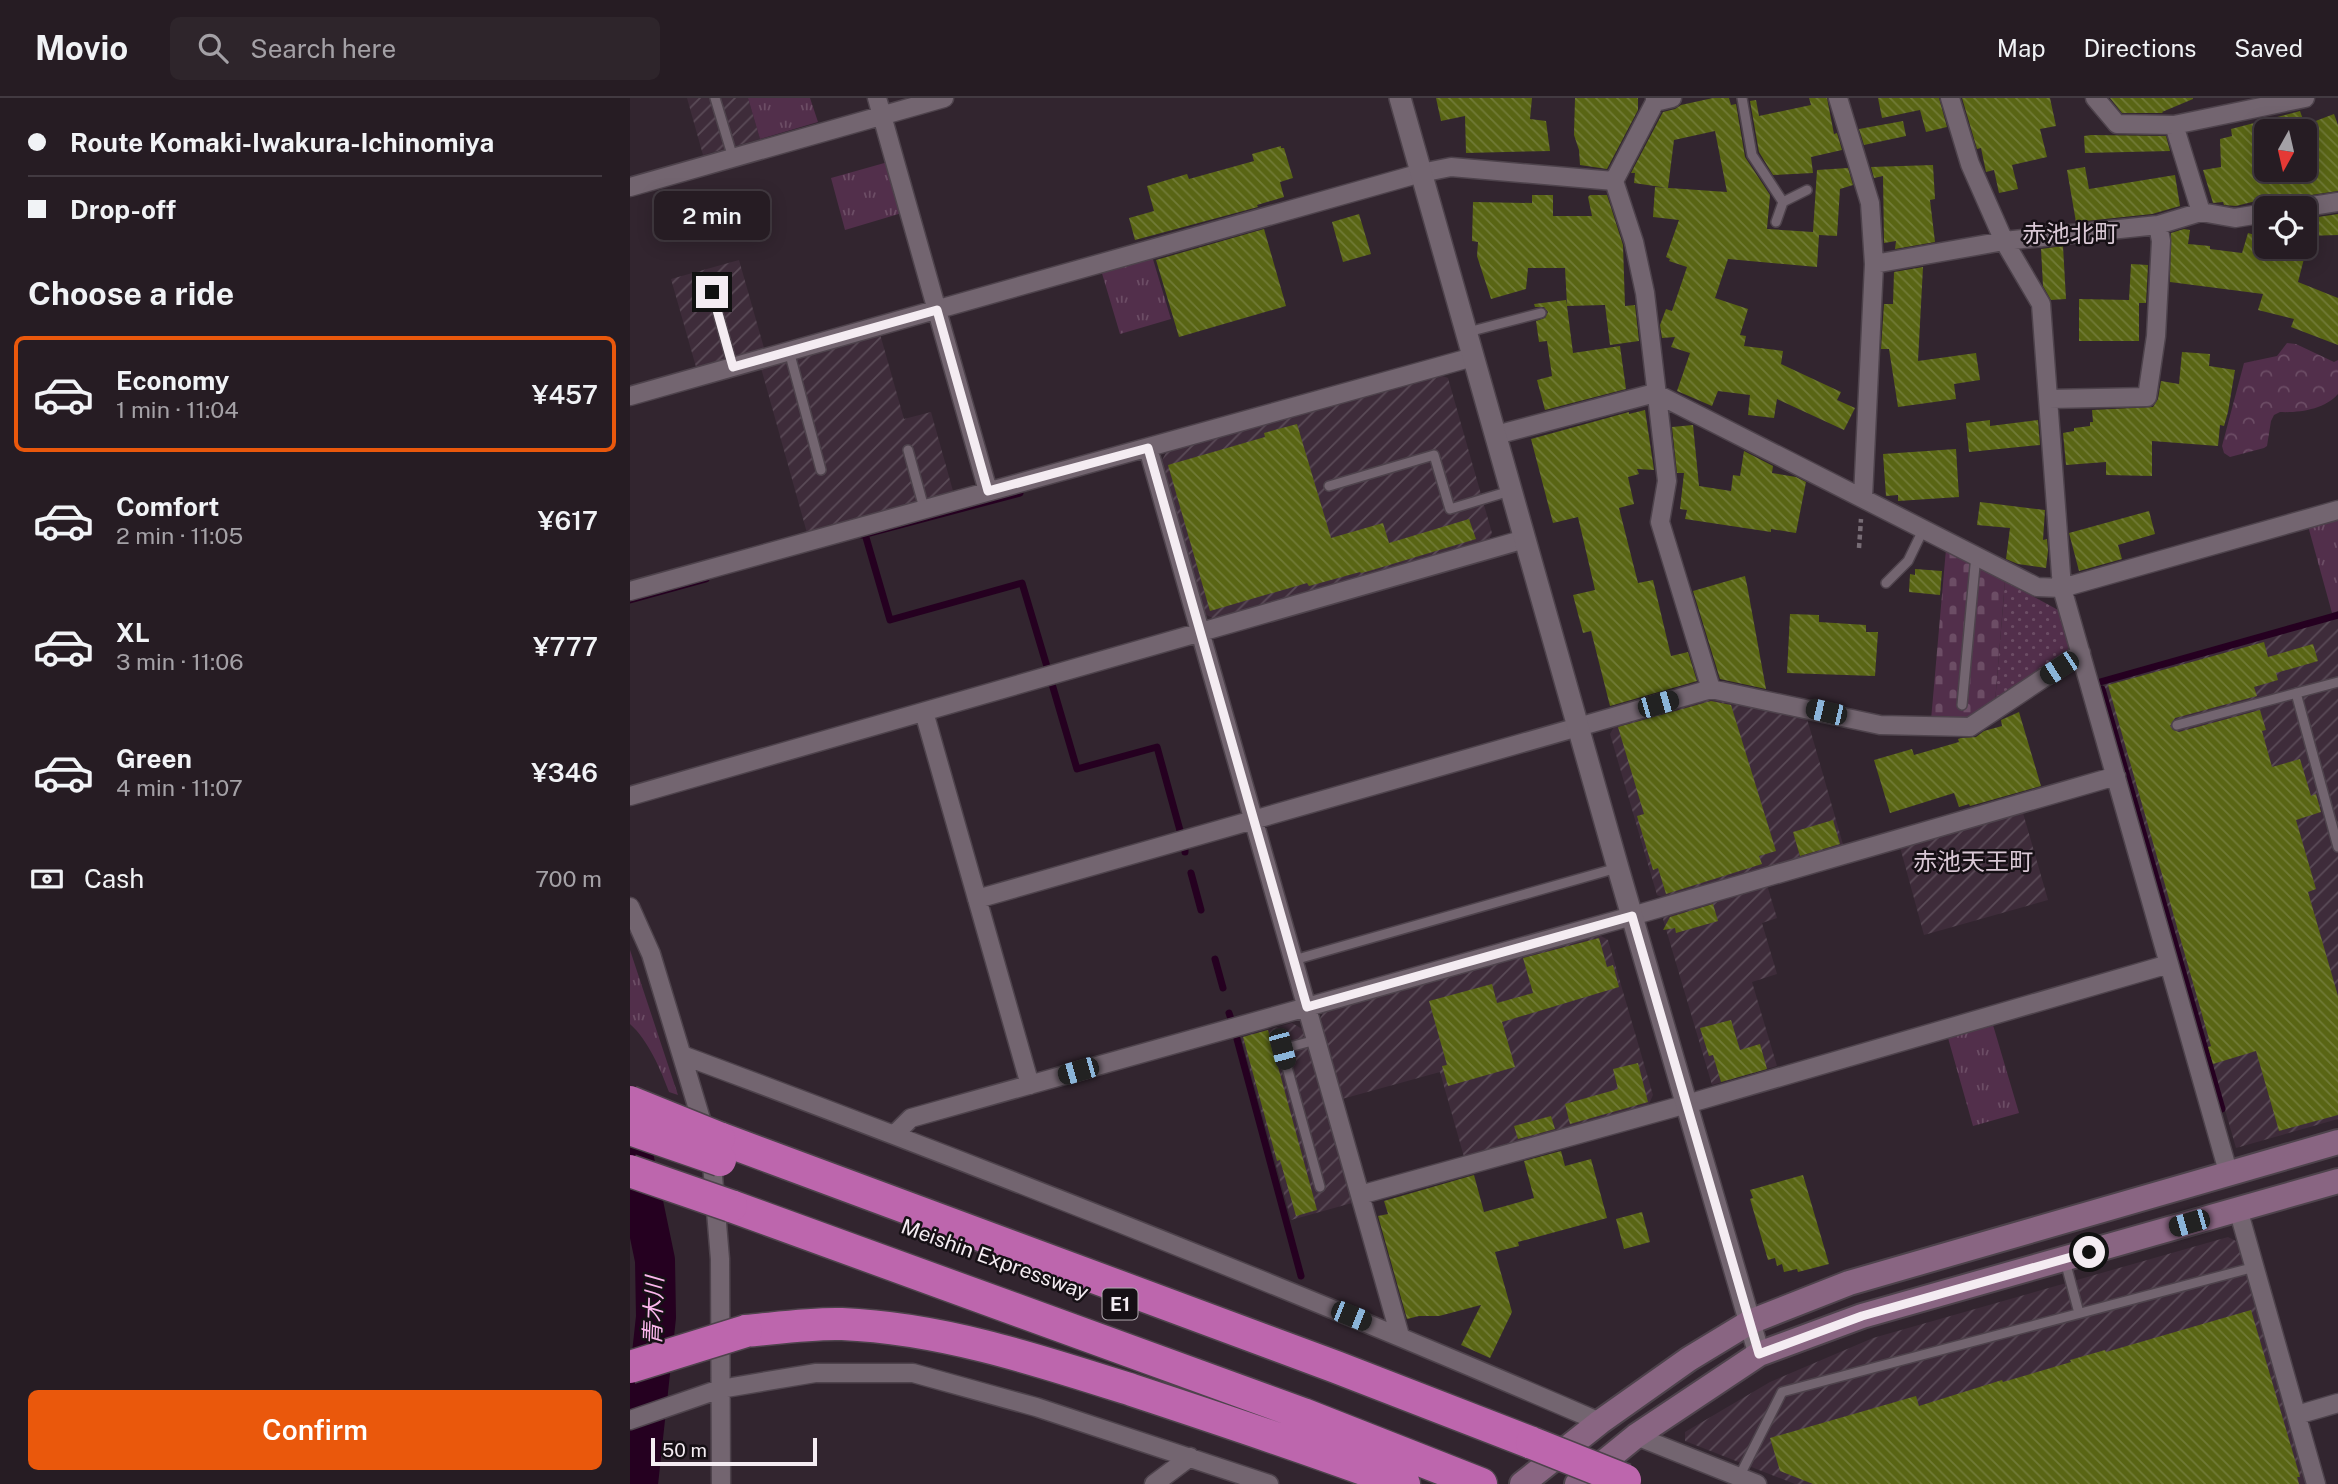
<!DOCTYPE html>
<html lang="en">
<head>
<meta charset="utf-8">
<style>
  body { margin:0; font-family:"Public Sans","Noto Sans JP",sans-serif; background:#2e252b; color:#f1f3f6; height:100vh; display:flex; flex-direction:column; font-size:26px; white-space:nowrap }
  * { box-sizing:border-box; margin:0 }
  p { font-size:23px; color:#a4a1a6 }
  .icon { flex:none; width:38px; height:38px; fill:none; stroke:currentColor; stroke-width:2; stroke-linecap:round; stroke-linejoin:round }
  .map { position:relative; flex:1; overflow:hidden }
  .drawer { display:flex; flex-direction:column; background:#261c23; width:630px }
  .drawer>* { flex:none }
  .top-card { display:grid; align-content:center; height:154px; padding:0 28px; background:#261c23 }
  .needle { width:46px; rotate:188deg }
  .controls { position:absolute; left:1624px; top:21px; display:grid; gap:14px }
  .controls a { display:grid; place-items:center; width:63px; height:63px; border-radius:10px; background:#261c23; box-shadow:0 4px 18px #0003,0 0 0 2px #423a41; font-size:35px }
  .scale { position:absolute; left:21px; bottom:18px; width:166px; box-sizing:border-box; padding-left:7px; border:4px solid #f4ecf2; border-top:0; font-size:19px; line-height:24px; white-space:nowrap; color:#f4ecf2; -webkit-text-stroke:5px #161015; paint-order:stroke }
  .end { position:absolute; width:32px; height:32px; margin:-16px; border:9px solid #f4ecf2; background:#111; box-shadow:0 0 0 4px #111 }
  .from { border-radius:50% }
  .bubble { position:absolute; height:49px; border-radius:10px; background:#261c23; box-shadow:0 4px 18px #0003,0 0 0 2px #423a41; font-size:23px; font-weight:600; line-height:49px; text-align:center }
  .car { position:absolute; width:21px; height:42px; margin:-21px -10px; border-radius:9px; box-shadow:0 0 5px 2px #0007; background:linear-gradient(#222 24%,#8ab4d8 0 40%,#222 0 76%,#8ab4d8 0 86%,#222 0) }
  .top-card b { display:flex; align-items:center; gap:24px; height:66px; font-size:26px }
  .top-card b+b { border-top:2px solid #423a41 }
  .top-card i { width:18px; height:18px; background:#f1f3f6 }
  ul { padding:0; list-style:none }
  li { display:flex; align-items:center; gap:21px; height:116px; margin:0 14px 10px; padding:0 14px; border:4px solid transparent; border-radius:10px }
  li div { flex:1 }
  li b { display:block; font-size:26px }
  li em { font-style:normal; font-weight:600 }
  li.selected { border-color:#ea580c }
  li>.icon { width:63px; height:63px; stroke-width:1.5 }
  h2 { padding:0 28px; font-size:32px; line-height:84px }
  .pay { display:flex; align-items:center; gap:18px; height:77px; padding:0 28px; font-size:26px }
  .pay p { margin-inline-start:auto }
  .button { display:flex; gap:14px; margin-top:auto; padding:14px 28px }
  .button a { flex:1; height:80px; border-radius:10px; background:#ea580c; color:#fff; font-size:28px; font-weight:600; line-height:80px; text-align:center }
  header { display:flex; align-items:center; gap:42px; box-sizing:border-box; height:98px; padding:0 35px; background:#261c23; border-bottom:2px solid #423a41 }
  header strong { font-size:33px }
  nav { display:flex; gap:38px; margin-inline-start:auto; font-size:24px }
  .search { width:490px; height:63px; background:#2e252b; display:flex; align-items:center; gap:18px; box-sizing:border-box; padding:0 24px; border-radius:10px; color:#a4a1a6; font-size:26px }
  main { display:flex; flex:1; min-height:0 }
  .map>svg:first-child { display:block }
  .industrial { fill:url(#industrial-furrows) }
  .grass { fill:url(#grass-tufts) }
  .forest { fill:url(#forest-crowns) }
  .cemetery { fill:url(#cemetery-stones) }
  .park { fill:url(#park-dots) }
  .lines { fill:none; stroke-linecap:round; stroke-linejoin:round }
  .stream { stroke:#250020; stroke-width:7 }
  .river { stroke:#250020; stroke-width:40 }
  .building { fill:url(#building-back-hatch); fill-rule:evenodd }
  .service-casing { stroke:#4e434c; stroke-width:12 }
  .minor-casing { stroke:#4e434c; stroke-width:21 }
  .tertiary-casing { stroke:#4e434c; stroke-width:24 }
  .secondary-casing { stroke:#4e434c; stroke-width:28 }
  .motorway-casing { stroke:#4e434c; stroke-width:35 }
  .path { stroke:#776c75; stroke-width:4.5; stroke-dasharray:5 3.5; stroke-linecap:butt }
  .service { stroke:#736570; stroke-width:9 }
  .minor { stroke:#736570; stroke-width:18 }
  .tertiary { stroke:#736570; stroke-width:21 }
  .secondary { stroke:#896582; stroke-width:24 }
  .motorway { stroke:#bd66ad; stroke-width:32 }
  .motorway-bridge-casing { stroke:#4e434c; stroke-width:35; stroke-linecap:butt }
  .motorway-bridge { stroke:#bd66ad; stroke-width:32 }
  .route { stroke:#f4ecf2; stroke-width:9 }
  .labels { text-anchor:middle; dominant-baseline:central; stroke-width:5; stroke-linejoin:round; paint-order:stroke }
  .shield { fill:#161015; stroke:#b1aab0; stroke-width:2 }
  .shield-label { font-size:19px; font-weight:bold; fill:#f4ecf2 }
  .street-label { font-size:21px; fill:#f4ecf2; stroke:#161015 }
  .water-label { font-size:23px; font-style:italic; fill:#fcb7ed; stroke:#161015 }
  .quarter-label { font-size:24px; fill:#d9c8d5; stroke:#161015 }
</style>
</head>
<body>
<header>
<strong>Movio</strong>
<div class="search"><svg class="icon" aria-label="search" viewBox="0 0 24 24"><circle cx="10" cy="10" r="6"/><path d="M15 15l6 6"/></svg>Search here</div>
<nav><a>Map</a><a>Directions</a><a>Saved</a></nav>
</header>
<main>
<section class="drawer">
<div class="top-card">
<b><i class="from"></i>Route Komaki-Iwakura-Ichinomiya</b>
<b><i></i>Drop-off</b>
</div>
<h2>Choose a ride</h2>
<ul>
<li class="selected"><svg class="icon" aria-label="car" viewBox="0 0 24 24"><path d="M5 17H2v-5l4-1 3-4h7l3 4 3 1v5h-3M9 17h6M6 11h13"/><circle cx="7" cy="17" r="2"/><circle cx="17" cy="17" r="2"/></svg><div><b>Economy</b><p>1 min · 11:04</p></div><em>¥457</em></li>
<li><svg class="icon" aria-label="car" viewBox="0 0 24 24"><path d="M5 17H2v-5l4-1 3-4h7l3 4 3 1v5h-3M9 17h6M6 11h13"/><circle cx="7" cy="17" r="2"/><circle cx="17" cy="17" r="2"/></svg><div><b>Comfort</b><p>2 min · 11:05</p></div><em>¥617</em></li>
<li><svg class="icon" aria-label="car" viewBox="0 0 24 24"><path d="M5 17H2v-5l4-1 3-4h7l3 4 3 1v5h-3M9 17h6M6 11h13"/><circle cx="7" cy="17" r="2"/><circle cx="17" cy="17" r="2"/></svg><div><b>XL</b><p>3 min · 11:06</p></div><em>¥777</em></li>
<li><svg class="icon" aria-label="car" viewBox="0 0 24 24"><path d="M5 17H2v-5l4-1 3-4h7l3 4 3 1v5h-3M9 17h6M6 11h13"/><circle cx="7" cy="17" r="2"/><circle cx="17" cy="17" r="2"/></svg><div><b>Green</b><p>4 min · 11:07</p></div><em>¥346</em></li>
</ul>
<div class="pay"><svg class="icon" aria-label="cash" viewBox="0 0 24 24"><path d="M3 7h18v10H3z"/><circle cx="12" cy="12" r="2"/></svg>Cash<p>700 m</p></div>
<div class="button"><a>Confirm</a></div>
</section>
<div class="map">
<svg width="1708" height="1386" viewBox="0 0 1708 1386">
  <defs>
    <pattern id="industrial-furrows" width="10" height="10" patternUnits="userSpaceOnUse" patternTransform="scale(1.75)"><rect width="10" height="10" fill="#3e2c3a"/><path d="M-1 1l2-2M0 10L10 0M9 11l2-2" fill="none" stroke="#5a4b57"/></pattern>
    <pattern id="grass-tufts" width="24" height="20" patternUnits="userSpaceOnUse" patternTransform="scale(1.75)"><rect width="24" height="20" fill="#522f4b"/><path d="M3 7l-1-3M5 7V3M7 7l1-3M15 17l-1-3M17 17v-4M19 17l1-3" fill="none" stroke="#6c4d65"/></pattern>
    <pattern id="forest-crowns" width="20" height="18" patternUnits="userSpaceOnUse" patternTransform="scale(1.75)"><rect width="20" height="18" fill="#522f4b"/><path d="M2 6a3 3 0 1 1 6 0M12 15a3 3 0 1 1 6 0" fill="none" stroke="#6c4d65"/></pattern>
    <pattern id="cemetery-stones" width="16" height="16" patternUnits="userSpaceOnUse" patternTransform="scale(1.75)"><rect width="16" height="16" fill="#522f4b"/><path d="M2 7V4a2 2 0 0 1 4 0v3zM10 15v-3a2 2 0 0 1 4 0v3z" fill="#6c4d65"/></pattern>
    <pattern id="park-dots" width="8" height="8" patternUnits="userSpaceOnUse" patternTransform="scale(1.75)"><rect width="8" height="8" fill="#522f4b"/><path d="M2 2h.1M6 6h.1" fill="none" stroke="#6c4d65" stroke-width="1.8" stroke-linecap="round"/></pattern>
    <pattern id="building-back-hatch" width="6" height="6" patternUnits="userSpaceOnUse" patternTransform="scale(1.75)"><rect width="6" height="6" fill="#596514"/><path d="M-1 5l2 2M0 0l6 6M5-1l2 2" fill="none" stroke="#717b37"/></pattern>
  </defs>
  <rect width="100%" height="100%" fill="#32252f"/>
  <!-- industrial -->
  <path class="industrial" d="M57 0H118L130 41 73 57Z
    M109 162 134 250 66 269 41 181Z
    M250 236 274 321 301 314 323 393 177 435 131 270Z
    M807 276 818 280 862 435 857 446 586 522 575 516 531 364 538 351Z
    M1708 519V1021L1606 1050 1473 587Z
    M1086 596 1176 617 1214 750 1036 801 1027 797 980 636 986 625Z
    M1393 715 1418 802 1294 837 1270 749Z
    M1137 787 1147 820 1132 825 1147 876 1122 884 1147 968 1082 987 1033 821 1036 816Z
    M966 835 978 842 1023 997 1018 1008 834 1059 810 974 712 1001 689 922 695 912Z
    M662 925 674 932 722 1105 661 1122 611 939Z
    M1598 1139 1608 1144 1678 1386H1165L1055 1343V1334L1140 1284 1243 1240Z"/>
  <!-- grass -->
  <path class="grass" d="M118 0H180L188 24 130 41Z
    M258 64 272 115 215 132 201 80Z
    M522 158 541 221 490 236 471 172Z
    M1708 420V513L1702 515 1678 428Z
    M0 852 48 997 39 994C31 972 18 942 0 926Z
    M1363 927 1389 1015 1343 1028 1318 940Z"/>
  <!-- forest -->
  <path class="forest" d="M1657 245 1666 246 1704 264 1708 262V296C1695 311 1670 315 1650 314L1644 317 1641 323 1637 348 1634 350 1600 359 1594 355 1592 348 1614 265 1647 258Z"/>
  <!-- cemetery -->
  <path class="cemetery" d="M1316 451 1375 483 1365 605 1338 623 1301 622Z"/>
  <!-- park -->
  <path class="park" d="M1375 483 1430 513 1440 545 1437 557 1365 605Z"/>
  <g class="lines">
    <!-- stream -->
    <path class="stream" d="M235 436 260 522 392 485 418 572
      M232 437 390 395
      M0 502 76 481
      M1470 584 1708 517
      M422 586 447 671 527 649 551 736
      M1472 591 1592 1011
      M555 751V754
      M561 775 571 812
      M585 861 593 890
      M599 915 601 921
      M607 941 671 1178"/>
    <!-- river -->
    <path class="river" d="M0 1042 25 1162 26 1219 8 1386"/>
  </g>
  <!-- building -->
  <path class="building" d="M806 0H902L900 21 916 23 920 53 836 55 835 18 811 23Z
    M945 0H1008V12L977 71 950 67 949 52 944 37Z
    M1083 0H1099L1101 7 1106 6 1115 59 1140 97 1137 131 1183 134 1187 72 1218 70 1223 87 1210 91 1207 138 1189 137 1187 169 1098 161 1085 200 1118 211 1110 237 1116 238 1114 248 1153 253 1151 266 1211 294 1207 302 1225 310 1214 332 1147 301 1144 320 1118 317 1120 297 1088 293 1082 308 1047 293 1060 255 1041 249 1045 239 1032 240 1030 227 1036 211 1042 213 1057 169 1039 163 1040 161 1036 159 1049 122 1023 119 1025 89 1097 94 1085 33 1044 42 1038 90 1004 85 1005 75H1001L1033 14 1045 11 1051 7Z
    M1179 0H1197L1204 36 1207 35 1212 52 1181 59 1183 75 1143 77 1129 54 1120 3 1126 2 1129 18 1181 7Z
    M1248 0H1309L1317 29 1296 34 1290 12 1252 20Z
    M1332 0H1420L1426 28 1410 31 1417 59 1382 67 1388 91 1369 95 1364 72 1356 74 1351 50 1347 51Z
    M1480 0H1563V1L1532 14 1533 15H1492Z
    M1670 13 1675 27 1704 16 1708 27V93L1667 99 1643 106 1635 104 1626 105V103L1606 108 1594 107 1593 104 1583 105 1573 72 1591 69 1590 41 1602 38 1601 31ZM1675 28V72H1636V33H1656Z
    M1273 23 1276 38 1234 47 1229 31Z
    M1461 37 1536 38 1540 53 1455 55 1454 38Z
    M651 48V50H654L663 80 650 84 654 99 627 107 628 109 505 142 499 120 524 113 517 88 557 76 559 81 624 63 622 56Z
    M1303 67 1305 101 1300 102 1305 144 1265 151 1266 143 1254 145 1253 78 1244 80 1241 69Z
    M1455 69 1459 91 1545 77 1550 108 1522 116 1446 124 1437 72Z
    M902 97H923V118H962L958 99 960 97H977L993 147 995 208 1005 207 1009 243 980 247 975 207 937 208 943 255 990 248 996 291 915 312 907 282 922 278 917 243 909 244 906 223 915 220 918 214 914 209H905L904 206 936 202 937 207 935 170H898L896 191 861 201 847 158 848 144 842 143 843 104 902 105Z
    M729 116 741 156 713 164 702 124Z
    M1708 116V137L1676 138 1675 121Z
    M634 131 656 208 549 239 526 162Z
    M1554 131 1560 132 1558 146 1580 148V151L1612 155 1618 135 1636 140V149H1677L1668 184 1708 200V247L1661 229 1664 221 1628 212 1633 196 1540 184 1541 135Z
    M1433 148 1436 201 1421 202 1413 188 1411 151Z
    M1501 166 1518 167 1516 205H1509V243H1449V201L1499 202Z
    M1293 169 1288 263 1346 255 1350 282 1324 286 1326 301 1268 309 1259 251H1251L1254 206H1263L1264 174Z
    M1552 254 1580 256 1579 268 1605 272 1598 314 1594 328 1590 327 1588 348 1522 343V378L1476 377V364L1436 367 1433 335 1444 333V330L1460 328V324H1463L1462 312 1523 309 1528 301 1531 283 1549 286Z
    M1015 312 1024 372 1007 371 1009 376 998 379 1004 406 989 410 1008 485 1023 482 1041 558 1058 554 1067 583 980 608 961 533 953 535 943 497 965 492 948 419 923 425 901 341 999 314V316Z
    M1360 322V328L1408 322 1410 347 1339 354 1336 325Z
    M667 326 701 440 753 425 759 445 839 421 846 441 739 473 731 475 730 474 679 488 677 485 580 513 538 367 635 339 634 335Z
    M1063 327 1069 388 1101 393 1103 377 1110 378 1114 353 1143 368 1142 375 1166 379 1176 384 1166 435 1141 431V434L1055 421 1057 412 1050 411 1054 375H1047L1042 329Z
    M1326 351 1329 399 1268 403V397L1256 398 1253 356Z
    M1350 404 1415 412 1413 442 1417 441 1418 453 1416 470 1388 466 1376 461 1380 430 1347 427Z
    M1519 413 1525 436 1488 447 1492 461 1449 473 1439 435Z
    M1285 471 1312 473 1310 497 1279 494 1280 476 1285 477Z
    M1115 478 1117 487 1136 591 1090 581 1063 493Z
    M1160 516 1189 517V524L1236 527V534H1248L1245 578 1157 575Z
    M1634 544 1638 559 1683 546 1688 563 1646 575 1648 582 1624 589 1627 598 1545 620 1540 628 1543 632 1549 634 1630 612 1636 632 1632 633 1642 669 1670 661 1681 698 1686 696 1691 714 1666 722 1686 791 1678 794 1708 898V1017L1649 1033 1626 953 1583 966 1578 949 1581 948 1478 587Z
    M1081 603 1101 607 1146 753 1129 758 1132 766 1036 796 1028 770 1023 772 1007 718 1014 716 988 629Z
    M1389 614 1411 688 1340 708 1339 706 1329 709 1324 695 1260 715 1244 662 1282 651 1284 657 1329 644 1328 641 1331 640 1346 639 1354 633 1372 628 1371 622Z
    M1203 722 1210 746 1170 758 1163 734Z
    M1083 806 1088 823 1046 835 1045 830 1033 832 1040 819Z
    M969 840 977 869 983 867 989 889 872 924 885 969 818 988 812 968 817 967 799 903 862 886 867 905 903 895 893 860Z
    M1101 922 1110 952 1130 946 1137 971 1091 984 1083 957 1079 958 1070 930Z
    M638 932 687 1112 666 1118 650 1062 647 1063 613 939Z
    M1008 965 1018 1004 940 1026 935 1006 988 991 983 971Z
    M921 1018 925 1031 888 1041 884 1028Z
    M931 1053 935 1068 961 1061 977 1120 888 1144 889 1148 865 1154 882 1214 860 1260 831 1247 851 1207 809 1218H789L777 1221 748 1118 758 1116 754 1103 844 1077 854 1114 904 1100 894 1063Z
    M1173 1077 1199 1166 1168 1174 1167 1171 1154 1174 1152 1166 1147 1168 1145 1160 1138 1162 1120 1101 1123 1100 1120 1092Z
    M1012 1114 1020 1144 994 1151 986 1121Z
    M1621 1212 1670 1379H1667L1669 1386H1183L1150 1373 1140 1340 1286 1298 1289 1308 1372 1282 1373 1284 1441 1264 1440 1262 1475 1252 1476 1254Z"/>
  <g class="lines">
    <!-- service casing -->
    <g class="service-casing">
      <path id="service" d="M85 0 103 60
        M1112 0 1122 57 1153 104
        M1146 124 1153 104 1177 92
        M82 194 103 269
        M838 234 911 215
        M159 253 191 372
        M278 352 294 410
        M699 388 804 357 820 411 880 393
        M1256 485 1278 463 1294 430
        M1666 595 1708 749
        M1332 607 1346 457
        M1547 627 1708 584
        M664 862 987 770
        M686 942 652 951 690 1089
        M1435 1163 1449 1215
        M1109 1379 1152 1294 1625 1169"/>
    </g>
    <!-- minor casing -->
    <g class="minor-casing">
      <path id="minor" d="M247 0 358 393
        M1025 0V4L984 83 1004 144 1015 195 1037 383 1030 424 1081 591 1250 627 1340 629 1451 555
        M1208 0 1240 105 1244 166 1233 399
        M1320 0 1340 66 1374 143 1411 206 1432 490 1599 1077
        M1465 0 1487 26 1544 27 1675 0
        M1025 4 1042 0
        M1544 27 1571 114
        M0 89 314 0
        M1669 110 1708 104
        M1244 166 1374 143 1528 127 1571 114 1605 120 1636 115
        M0 298 791 75 821 69 984 83
        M1419 301 1517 299 1526 238 1531 143 1528 127
        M866 337 1025 295 1407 489 1432 490 1708 412
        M518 350 770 1238
        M0 493 843 259
        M294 614 400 987
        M0 698 895 441
        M347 801 1081 591
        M0 809 21 856 81 1054 90 1161 91 1386
        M52 957C361 1072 667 1193 970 1324
        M265 1036 281 1020 1002 818 1486 678
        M730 1097 1057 1006 1539 866
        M1608 1111 1686 1386
        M1667 1317 1708 1305
        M0 1322 90 1291 185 1275H283L406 1309 639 1386
        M1006 1338 1127 1386
        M524 1386 560 1359"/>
    </g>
    <!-- tertiary casing -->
    <g class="tertiary-casing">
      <path id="tertiary" d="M770 0 988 770 1129 1256"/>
    </g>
    <!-- secondary casing -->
    <g class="secondary-casing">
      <path id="secondary" d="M892 1386 970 1324 1059 1261 1120 1224 1219 1185 1708 1044
        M947 1386 1006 1338 1129 1256 1232 1218 1708 1083"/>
    </g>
    <!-- motorway casing -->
    <g class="motorway-casing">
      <path id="motorway" d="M89 1040 706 1269 902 1345
        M101 1108 673 1316 851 1386
        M116 1233C148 1230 181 1225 212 1226 311 1230 408 1262 502 1292 593 1322 684 1352 774 1386"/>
    </g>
    <!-- path -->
    <path class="path" d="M1229 450 1231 421"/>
    <!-- service -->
    <use href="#service" class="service"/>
    <!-- minor -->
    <use href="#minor" class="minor"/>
    <!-- tertiary -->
    <use href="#tertiary" class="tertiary"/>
    <!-- secondary -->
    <use href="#secondary" class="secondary"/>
    <!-- motorway -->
    <use href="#motorway" class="motorway"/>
    <!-- motorway-bridge casing -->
    <g class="motorway-bridge-casing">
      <path id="motorway-bridge" d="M0 1004 89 1040
        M0 1031 90 1062
        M0 1073 101 1108
        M0 1269 116 1233
        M902 1345 995 1382"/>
    </g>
    <!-- motorway-bridge -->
    <use href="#motorway-bridge" class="motorway-bridge"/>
  </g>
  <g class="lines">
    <!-- route -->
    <path class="route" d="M82 194 103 269 307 212 358 393 518 350 677 909 1002 818 1129 1256 1232 1218 1459 1154"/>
  </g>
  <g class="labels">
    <!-- shield labels -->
    <rect class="shield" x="472.5" y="1190.5" width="35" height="31" rx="5"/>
    <g class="shield-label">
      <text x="490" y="1206">E1</text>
    </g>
    <!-- street labels -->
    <g class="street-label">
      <text transform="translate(365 1161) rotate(20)">Meishin Expressway</text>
    </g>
    <!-- water labels -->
    <g class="water-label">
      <text transform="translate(23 1213) rotate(-88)">青木川</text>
    </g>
    <!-- quarter labels -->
    <g class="quarter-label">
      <text x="1440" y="135">赤池北町</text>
      <text x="1343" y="763">赤池天王町</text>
    </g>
  </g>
</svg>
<div class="controls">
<a><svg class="needle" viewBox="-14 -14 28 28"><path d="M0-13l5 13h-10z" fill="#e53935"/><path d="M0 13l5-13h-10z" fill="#a4a1a6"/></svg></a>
<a><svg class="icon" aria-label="locate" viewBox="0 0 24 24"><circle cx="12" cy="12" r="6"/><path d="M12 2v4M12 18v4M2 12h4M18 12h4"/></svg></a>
</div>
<div class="scale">50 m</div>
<i class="end from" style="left:1459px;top:1154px"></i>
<i class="end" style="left:82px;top:194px"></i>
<div class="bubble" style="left:24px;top:93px;width:116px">2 min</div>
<i class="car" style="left:1429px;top:570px;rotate:237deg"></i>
<i class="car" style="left:1028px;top:606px;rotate:74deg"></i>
<i class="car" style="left:1196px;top:614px;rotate:283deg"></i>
<i class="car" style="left:652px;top:951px;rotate:165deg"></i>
<i class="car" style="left:448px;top:973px;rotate:254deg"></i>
<i class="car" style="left:1559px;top:1125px;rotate:254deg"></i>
<i class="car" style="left:721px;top:1218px;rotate:112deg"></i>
</div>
</main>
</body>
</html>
